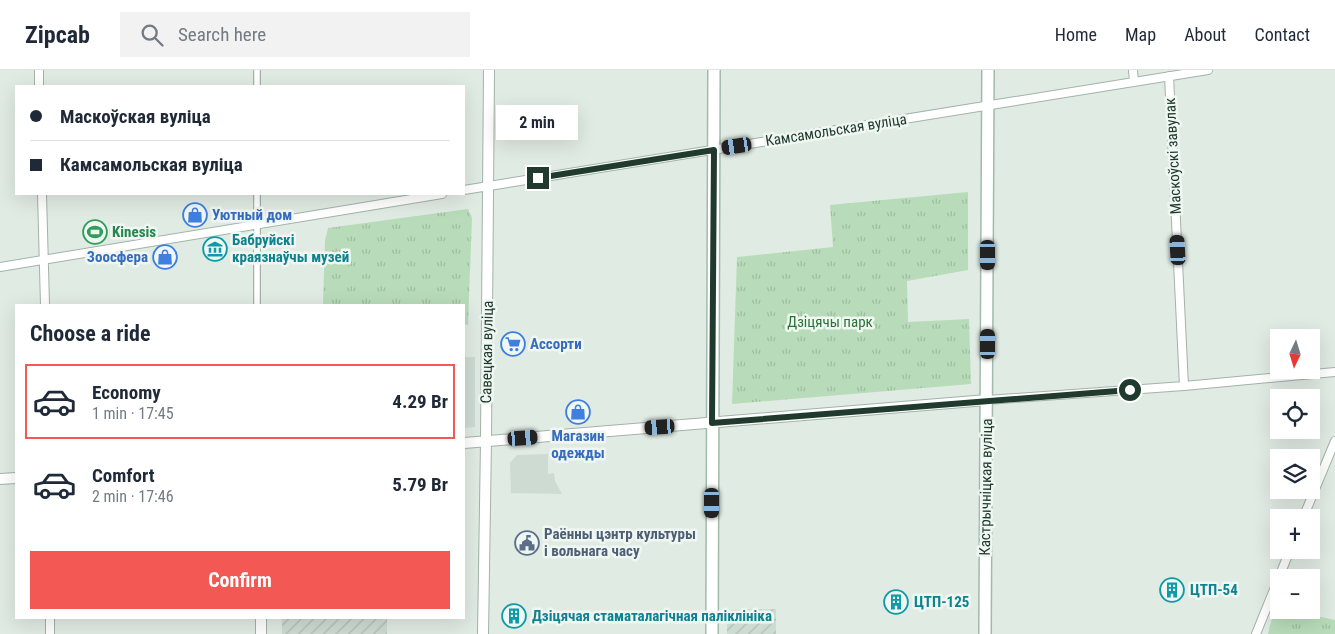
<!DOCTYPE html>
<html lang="en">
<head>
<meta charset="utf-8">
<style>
  body { margin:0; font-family:"Roboto Condensed",sans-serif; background:#f2f2f3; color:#1f2937; height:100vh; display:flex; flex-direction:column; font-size:19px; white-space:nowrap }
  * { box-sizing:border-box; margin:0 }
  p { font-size:16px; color:#747a83 }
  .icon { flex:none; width:28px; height:28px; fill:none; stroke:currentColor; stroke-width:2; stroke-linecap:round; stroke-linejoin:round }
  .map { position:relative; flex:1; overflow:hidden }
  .sheet { position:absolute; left:15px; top:234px; width:450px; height:315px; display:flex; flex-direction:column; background:#fff; border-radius:0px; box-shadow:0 5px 20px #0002 }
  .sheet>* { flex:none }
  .guide { position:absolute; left:15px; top:15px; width:450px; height:110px; border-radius:0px; box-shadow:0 5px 20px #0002; display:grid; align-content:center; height:110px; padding:0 15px; background:#fff }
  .needle { width:32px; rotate:184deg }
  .tools { position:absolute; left:1270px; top:259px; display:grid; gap:10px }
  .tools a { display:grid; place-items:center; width:50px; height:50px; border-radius:0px; background:#fff; box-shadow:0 5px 20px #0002; font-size:25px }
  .end { position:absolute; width:22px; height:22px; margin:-11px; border:6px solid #203b2e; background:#fff; box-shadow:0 0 0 2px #fff }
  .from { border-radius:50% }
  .bubble { position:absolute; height:35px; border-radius:0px; background:#fff; box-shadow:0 5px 20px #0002; font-size:16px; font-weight:700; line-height:35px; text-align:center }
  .car { position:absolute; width:15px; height:30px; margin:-15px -8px; border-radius:6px; box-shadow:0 0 4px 1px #0007; background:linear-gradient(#222 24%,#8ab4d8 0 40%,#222 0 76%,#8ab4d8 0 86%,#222 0) }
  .guide b { display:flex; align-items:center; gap:18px; height:48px; font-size:19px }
  .guide b+b { border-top:1px solid #e0e1e3 }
  .guide i { width:12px; height:12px; background:#1f2937 }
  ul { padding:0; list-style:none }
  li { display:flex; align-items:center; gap:15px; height:75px; margin:0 10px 8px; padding:0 5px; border:2px solid transparent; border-radius:0px }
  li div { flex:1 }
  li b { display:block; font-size:19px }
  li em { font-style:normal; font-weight:700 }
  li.active { border-color:#f35855 }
  li>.icon { width:45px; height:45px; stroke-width:1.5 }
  h2 { padding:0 15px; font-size:22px; line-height:60px }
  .button { display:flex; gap:10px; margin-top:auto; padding:10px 15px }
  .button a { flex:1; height:58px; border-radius:0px; background:#f35855; color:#fff; font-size:20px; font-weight:700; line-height:58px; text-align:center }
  header { display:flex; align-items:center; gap:30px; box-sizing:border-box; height:70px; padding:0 25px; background:#fff; border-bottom:1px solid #e0e1e3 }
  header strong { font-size:24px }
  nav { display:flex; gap:28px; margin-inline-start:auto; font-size:18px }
  .search { width:350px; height:45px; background:#f2f2f3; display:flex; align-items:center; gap:12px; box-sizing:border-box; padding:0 18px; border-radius:0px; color:#747a83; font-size:19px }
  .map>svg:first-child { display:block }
  .built { fill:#cedbd2 }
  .industrial { fill:url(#industrial-furrows) }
  .park { fill:url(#park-tufts) }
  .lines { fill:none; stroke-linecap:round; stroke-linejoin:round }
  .pedestrian-casing { stroke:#a3b3a9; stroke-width:8 }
  .minor-casing { stroke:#a3b3a9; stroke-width:10 }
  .tertiary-casing { stroke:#a3b3a9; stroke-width:12 }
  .secondary-casing { stroke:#a1baab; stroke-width:14 }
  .pedestrian { stroke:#fff; stroke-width:5.5 }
  .minor { stroke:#fff; stroke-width:8 }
  .tertiary { stroke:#fff; stroke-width:10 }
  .secondary { stroke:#fff; stroke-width:11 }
  .route { stroke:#203b2e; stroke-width:6 }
  .labels { text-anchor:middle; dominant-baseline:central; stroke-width:5; stroke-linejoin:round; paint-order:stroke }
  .street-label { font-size:15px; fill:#203b2e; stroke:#f0f7f2 }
  .shop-label { font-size:15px; font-weight:bold; fill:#366cbe; stroke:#f0f7f2; text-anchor:start }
  .leisure-label { font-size:15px; font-weight:bold; fill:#27864d; stroke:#f0f7f2; text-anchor:start }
  .culture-label { font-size:15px; font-weight:bold; fill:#0d838f; stroke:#f0f7f2; text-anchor:start }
  .park-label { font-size:15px; fill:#2a7235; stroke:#f0f7f2 }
  .service-label { font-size:15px; font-weight:bold; fill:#4e5e75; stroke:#f0f7f2; text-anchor:start }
</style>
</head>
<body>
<header>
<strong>Zipcab</strong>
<div class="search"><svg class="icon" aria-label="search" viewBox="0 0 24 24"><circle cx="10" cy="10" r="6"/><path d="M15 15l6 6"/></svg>Search here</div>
<nav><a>Home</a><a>Map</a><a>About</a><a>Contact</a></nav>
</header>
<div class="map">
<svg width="1335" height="564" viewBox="0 0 1335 564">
  <defs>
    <pattern id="industrial-furrows" width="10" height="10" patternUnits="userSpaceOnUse" patternTransform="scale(1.25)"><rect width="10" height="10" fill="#cedbd2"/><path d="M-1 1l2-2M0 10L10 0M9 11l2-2" fill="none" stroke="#b1bdb5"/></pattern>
    <pattern id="park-tufts" width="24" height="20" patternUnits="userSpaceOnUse" patternTransform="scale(1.25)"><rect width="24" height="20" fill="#b8dcb9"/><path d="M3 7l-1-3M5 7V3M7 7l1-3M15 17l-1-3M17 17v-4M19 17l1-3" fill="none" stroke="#9ebe9f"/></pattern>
  </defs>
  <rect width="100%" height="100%" fill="#e0ebe3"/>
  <!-- built -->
  <path class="built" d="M464 287H475V357L464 358Z
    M548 384V404L554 403 555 411 562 424 511 423 510 393 517 385Z"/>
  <!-- industrial -->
  <path class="industrial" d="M776 539V564H727V540Z
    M282 548H387V564H282Z"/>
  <!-- park -->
  <path class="park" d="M968 122V200L907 211 908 252 969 249 971 314 732 334 737 187 833 177 830 135Z
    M468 139 472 148 468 255 464 254V235H323L325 171 328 158Z
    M1275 537 1279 538V540H1289L1335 550V564H1268Z"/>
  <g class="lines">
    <!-- pedestrian casing -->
    <g class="pedestrian-casing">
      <path id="pedestrian" d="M257 0V16
        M257 235V124"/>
    </g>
    <!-- minor casing -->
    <g class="minor-casing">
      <path id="minor" d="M39 0V16
        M1133 0 1134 12
        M1169 6 1184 316
        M464 120 1208 0
        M42 124 45 235
        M0 197 442 124
        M987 330 1184 316 1335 302
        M1303 448 1335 371
        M50 548V564
        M1256 564 1290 480"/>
    </g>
    <!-- tertiary casing -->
    <g class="tertiary-casing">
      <path id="tertiary" d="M464 373 987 330
        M0 409 16 408
        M261 548V564
        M483 564 486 371 489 0"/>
    </g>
    <!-- secondary casing -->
    <g class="secondary-casing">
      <path id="secondary" d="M712 564 714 0
        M985 564 988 0"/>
    </g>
    <!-- pedestrian -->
    <use href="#pedestrian" class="pedestrian"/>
    <!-- minor -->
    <use href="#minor" class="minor"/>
    <!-- tertiary -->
    <use href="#tertiary" class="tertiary"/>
    <!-- secondary -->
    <use href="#secondary" class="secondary"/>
  </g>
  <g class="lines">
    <!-- route -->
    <path class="route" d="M538 108 714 80 712 353 1130 320"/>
  </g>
  <!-- icons -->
  <defs>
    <g id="shop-ring" transform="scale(1.25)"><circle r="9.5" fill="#f0f7f2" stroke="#3f7fe0" stroke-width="1.5"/><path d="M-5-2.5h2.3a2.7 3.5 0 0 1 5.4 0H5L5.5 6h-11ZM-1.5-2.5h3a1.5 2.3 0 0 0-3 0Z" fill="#3f7fe0"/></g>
    <g id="stadium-ring" transform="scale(1.25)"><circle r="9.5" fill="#f0f7f2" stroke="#2e9e5b" stroke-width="1.5"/><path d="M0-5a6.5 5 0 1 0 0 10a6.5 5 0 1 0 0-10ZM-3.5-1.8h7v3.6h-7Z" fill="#2e9e5b"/></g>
    <g id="museum-ring" transform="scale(1.25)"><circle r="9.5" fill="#f0f7f2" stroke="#0f9aa8" stroke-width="1.5"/><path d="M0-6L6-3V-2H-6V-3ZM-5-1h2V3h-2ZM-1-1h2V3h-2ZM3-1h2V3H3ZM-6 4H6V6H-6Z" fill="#0f9aa8"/></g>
    <g id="supermarket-ring" transform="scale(1.25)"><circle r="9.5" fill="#f0f7f2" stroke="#3f7fe0" stroke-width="1.5"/><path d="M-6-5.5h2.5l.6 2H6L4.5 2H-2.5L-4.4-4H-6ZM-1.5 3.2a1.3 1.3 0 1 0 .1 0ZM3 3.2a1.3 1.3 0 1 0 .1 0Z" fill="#3f7fe0"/></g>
    <g id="civic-ring" transform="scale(1.25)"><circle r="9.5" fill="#f0f7f2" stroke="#5c6f8a" stroke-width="1.5"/><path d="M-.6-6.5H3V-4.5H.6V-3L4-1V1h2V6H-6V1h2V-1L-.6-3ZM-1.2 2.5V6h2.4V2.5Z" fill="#5c6f8a"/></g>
    <g id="building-ring" transform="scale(1.25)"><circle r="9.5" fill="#f0f7f2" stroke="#0f9aa8" stroke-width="1.5"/><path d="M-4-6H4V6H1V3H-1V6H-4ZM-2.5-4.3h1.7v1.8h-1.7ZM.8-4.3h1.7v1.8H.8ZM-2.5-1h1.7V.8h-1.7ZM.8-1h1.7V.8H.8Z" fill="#0f9aa8"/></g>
  </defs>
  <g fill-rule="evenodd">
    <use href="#shop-ring" x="195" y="145"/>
    <use href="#stadium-ring" x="95" y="162"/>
    <use href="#museum-ring" x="215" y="179"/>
    <use href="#shop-ring" x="165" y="187"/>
    <use href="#supermarket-ring" x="513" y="274"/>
    <use href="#shop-ring" x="578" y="342"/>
    <use href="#civic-ring" x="527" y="473"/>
    <use href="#building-ring" x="1172" y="520"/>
    <use href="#building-ring" x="896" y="532"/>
    <use href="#building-ring" x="514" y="546"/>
  </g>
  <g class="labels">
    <!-- street labels -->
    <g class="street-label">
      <text transform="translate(836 60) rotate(-9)">Камсамольская вуліца</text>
      <text transform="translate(1173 86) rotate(-93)">Маскоўскі завулак</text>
      <text transform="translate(487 282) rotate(-89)">Савецкая вуліца</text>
      <text transform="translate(986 417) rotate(-89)">Кастрычніцкая вуліца</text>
    </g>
    <!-- shop labels -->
    <g class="shop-label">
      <text x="212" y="145">Уютный дом</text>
      <text x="148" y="187" text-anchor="end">Зоосфера</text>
      <text x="530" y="274">Ассорти</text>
      <text x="578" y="366" text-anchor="middle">Магазин<tspan x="578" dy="17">одежды</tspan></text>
    </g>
    <!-- leisure labels -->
    <g class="leisure-label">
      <text x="112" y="162">Kinesis</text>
    </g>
    <!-- culture labels -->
    <g class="culture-label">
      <text x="232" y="170">Бабруйскі<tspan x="232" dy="17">краязнаўчы музей</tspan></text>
      <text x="1190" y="520">ЦТП-54</text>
      <text x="914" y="532">ЦТП-125</text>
      <text x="532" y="546">Дзіцячая стаматалагічная паліклініка</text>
    </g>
    <!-- park labels -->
    <g class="park-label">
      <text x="830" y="252">Дзіцячы парк</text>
    </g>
    <!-- service labels -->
    <g class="service-label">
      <text x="544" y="464">Раённы цэнтр культуры<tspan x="544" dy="17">і вольнага часу</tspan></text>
    </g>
  </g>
</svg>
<div class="tools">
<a><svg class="needle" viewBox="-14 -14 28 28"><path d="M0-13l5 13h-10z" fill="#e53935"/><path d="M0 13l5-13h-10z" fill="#747a83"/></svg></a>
<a><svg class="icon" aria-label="locate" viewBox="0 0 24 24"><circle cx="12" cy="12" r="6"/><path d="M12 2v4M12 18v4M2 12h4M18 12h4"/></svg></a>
<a><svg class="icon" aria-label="layers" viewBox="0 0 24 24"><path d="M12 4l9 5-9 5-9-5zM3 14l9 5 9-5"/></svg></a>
<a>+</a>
<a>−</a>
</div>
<i class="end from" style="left:1130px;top:320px"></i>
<i class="end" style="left:538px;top:108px"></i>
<div class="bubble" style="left:496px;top:35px;width:82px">2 min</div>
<i class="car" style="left:737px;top:76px;rotate:261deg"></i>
<i class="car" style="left:1178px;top:180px;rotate:357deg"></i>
<i class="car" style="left:988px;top:185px;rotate:180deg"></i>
<i class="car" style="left:988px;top:274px;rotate:0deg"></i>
<i class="car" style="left:660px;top:357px;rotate:266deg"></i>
<i class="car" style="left:523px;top:368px;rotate:86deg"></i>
<i class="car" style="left:712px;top:433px;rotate:180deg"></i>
<div class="guide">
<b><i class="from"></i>Маскоўская вуліца</b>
<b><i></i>Камсамольская вуліца</b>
</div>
<section class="sheet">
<h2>Choose a ride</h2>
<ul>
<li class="active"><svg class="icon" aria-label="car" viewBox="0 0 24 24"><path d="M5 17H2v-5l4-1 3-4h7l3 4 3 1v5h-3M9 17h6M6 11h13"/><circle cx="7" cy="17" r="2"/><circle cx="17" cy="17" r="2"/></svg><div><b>Economy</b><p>1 min · 17:45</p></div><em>4.29 Br</em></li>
<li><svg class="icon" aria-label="car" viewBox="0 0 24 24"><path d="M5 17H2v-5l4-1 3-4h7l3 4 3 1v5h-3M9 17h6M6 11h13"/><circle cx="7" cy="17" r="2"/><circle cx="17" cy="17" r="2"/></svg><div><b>Comfort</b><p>2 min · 17:46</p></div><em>5.79 Br</em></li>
</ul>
<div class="button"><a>Confirm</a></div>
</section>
</div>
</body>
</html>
